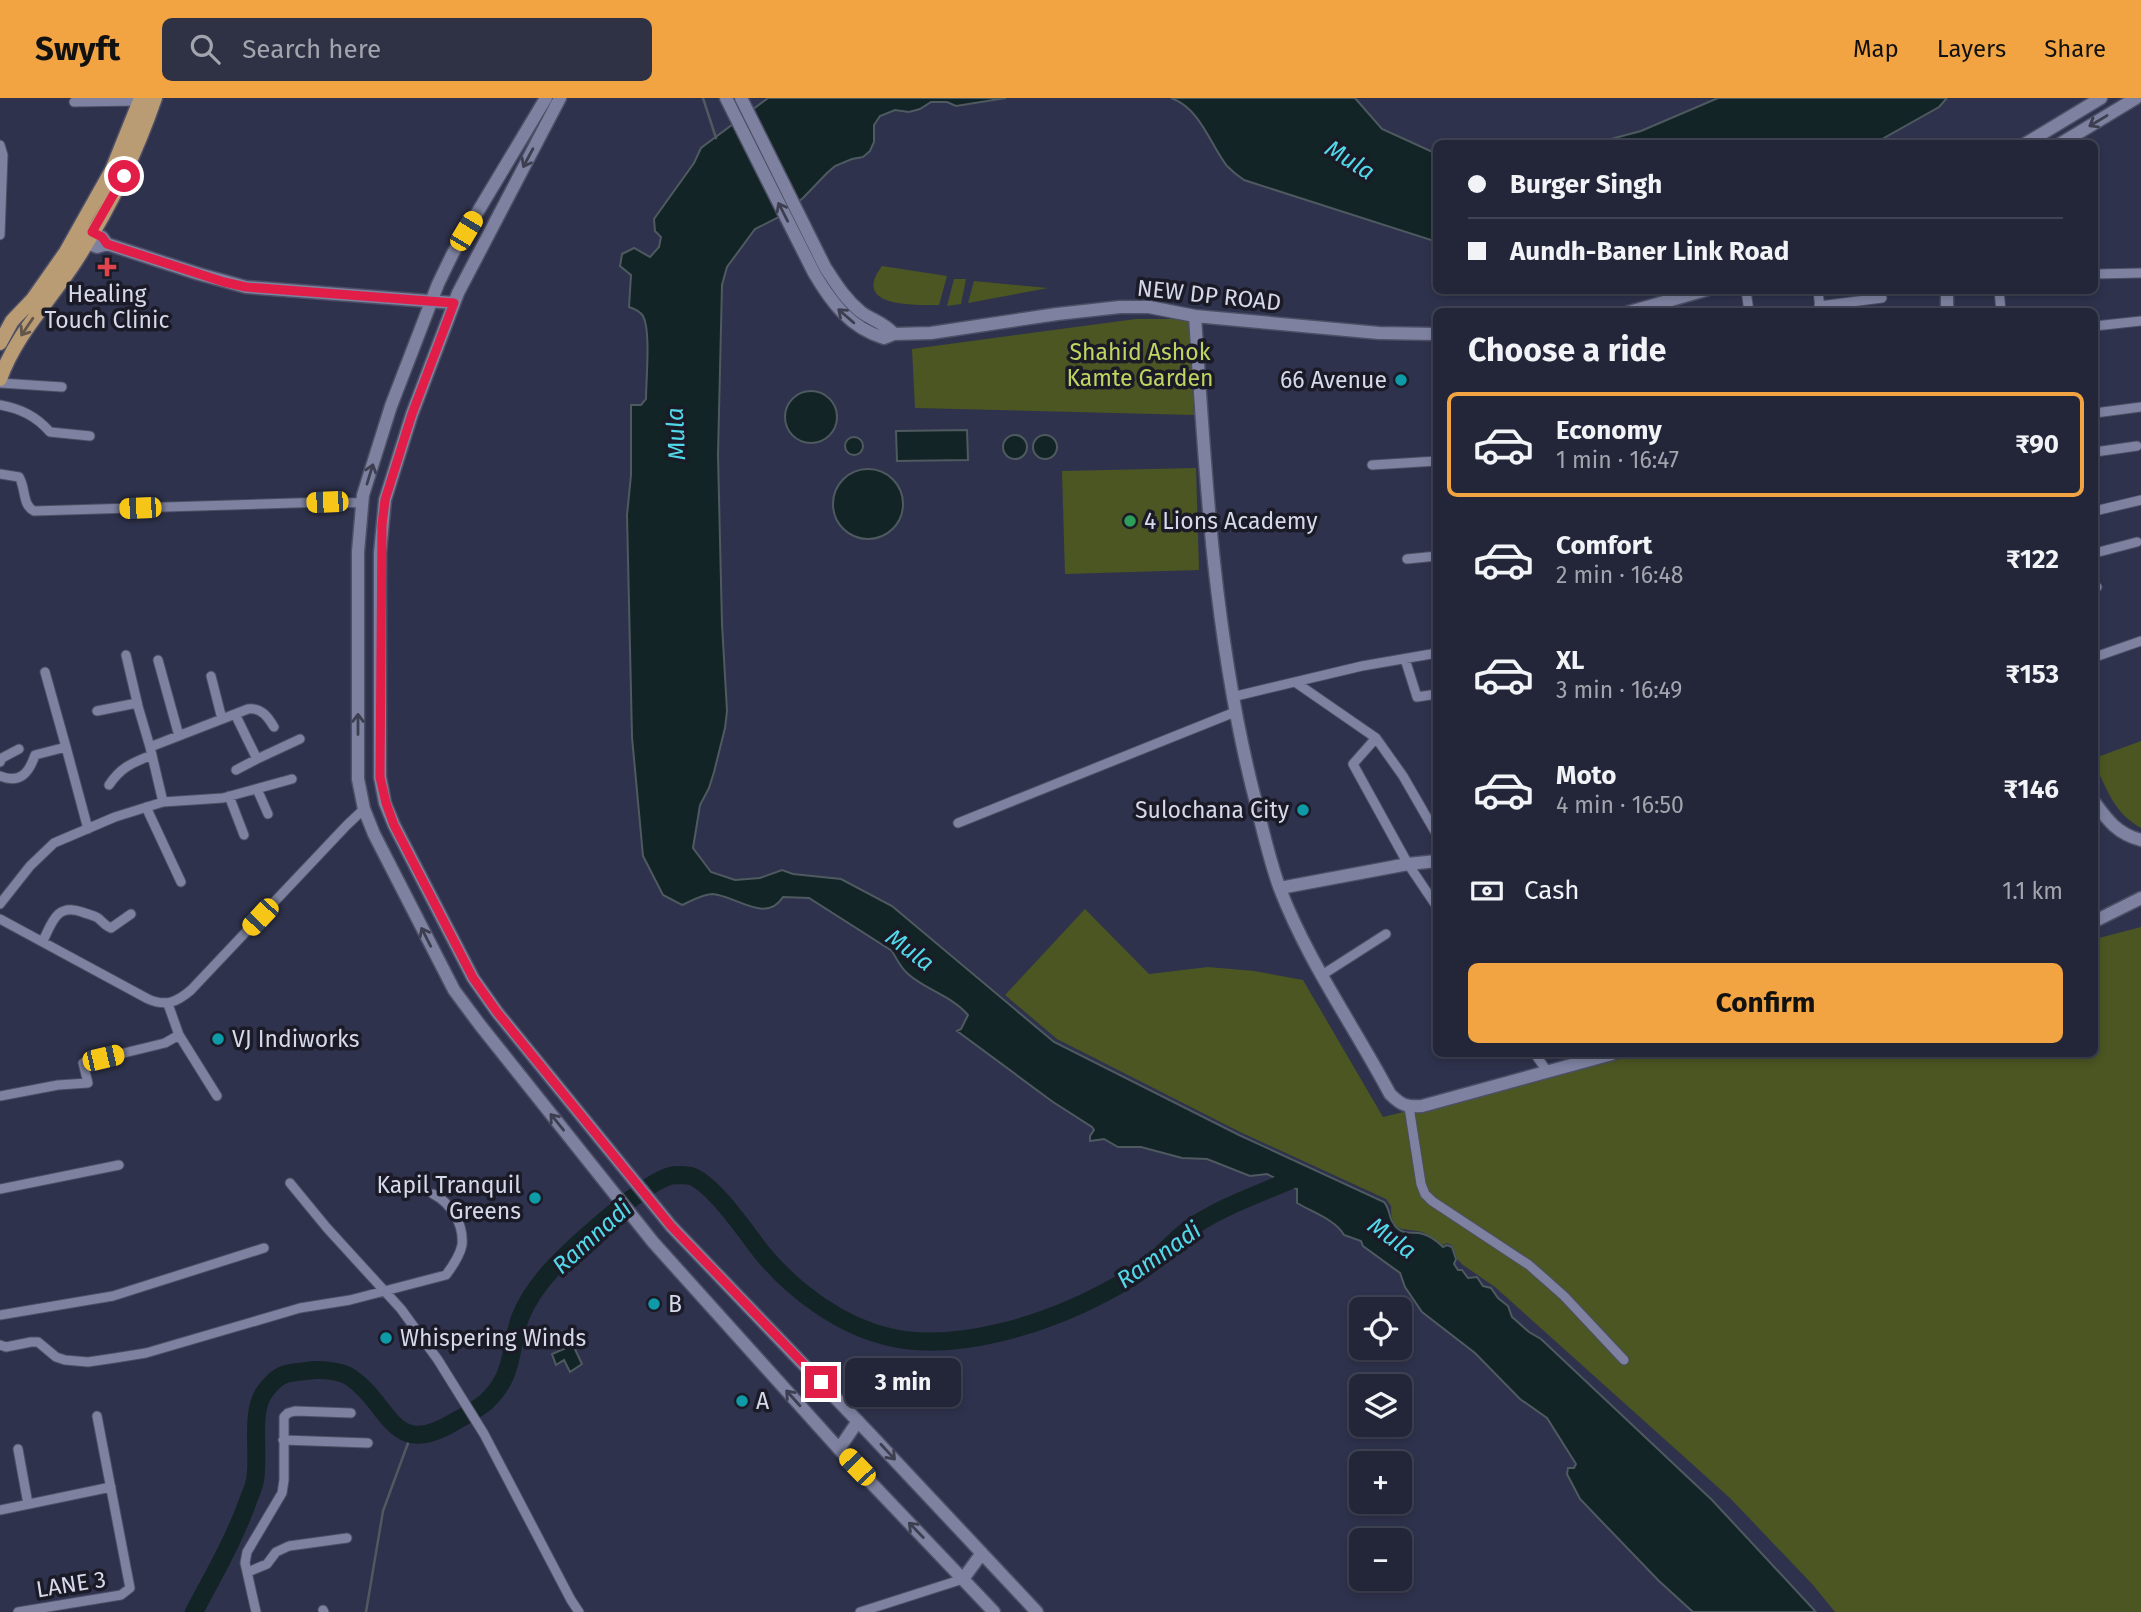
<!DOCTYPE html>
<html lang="en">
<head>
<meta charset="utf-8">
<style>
  body { margin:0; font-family:"Fira Sans",sans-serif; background:#2f3244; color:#f1f3f6; height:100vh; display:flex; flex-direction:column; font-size:26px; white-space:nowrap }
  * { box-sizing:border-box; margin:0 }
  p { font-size:23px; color:#a3a5ae }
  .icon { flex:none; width:38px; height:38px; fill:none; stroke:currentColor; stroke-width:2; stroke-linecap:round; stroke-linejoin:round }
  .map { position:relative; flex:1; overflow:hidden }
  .details { position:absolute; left:1433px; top:210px; width:665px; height:749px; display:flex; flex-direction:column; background:#232639; border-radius:10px; box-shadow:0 4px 10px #0003,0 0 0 2px #404353 }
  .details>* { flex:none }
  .hud { position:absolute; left:1433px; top:42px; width:665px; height:154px; border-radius:10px; box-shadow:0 4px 10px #0003,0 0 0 2px #404353; display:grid; align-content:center; height:154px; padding:0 35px; background:#232639 }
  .fabs { position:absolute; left:1349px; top:1199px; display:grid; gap:14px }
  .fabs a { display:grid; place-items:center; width:63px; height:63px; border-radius:10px; background:#232639; box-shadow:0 4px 10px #0003,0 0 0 2px #404353; font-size:35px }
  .end { position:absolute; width:32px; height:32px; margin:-16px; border:9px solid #e11d48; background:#fff; box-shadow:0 0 0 4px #fff }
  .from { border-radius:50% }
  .bubble { position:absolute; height:49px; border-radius:10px; background:#232639; box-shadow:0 4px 10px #0003,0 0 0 2px #404353; font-size:23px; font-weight:700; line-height:49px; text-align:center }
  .car { position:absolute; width:21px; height:42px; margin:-21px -10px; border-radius:9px; box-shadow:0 0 5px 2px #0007; background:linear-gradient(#f5c518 24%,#345 0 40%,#f5c518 0 76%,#345 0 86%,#f5c518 0) }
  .hud b { display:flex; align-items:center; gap:24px; height:66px; font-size:26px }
  .hud b+b { border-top:2px solid #404353 }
  .hud i { width:18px; height:18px; background:#f1f3f6 }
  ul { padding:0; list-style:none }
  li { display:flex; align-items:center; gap:21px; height:105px; margin:0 14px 10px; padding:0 21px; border:4px solid transparent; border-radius:10px }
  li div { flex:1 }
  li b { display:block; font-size:26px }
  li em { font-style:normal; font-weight:700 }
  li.selected { border-color:#f3a442 }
  li>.icon { width:63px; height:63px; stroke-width:1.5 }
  h2 { padding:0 35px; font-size:32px; line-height:84px }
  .pay { display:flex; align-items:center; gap:18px; height:77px; padding:0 35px; font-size:26px }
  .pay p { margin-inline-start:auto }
  .primary-button { display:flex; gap:14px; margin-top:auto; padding:14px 35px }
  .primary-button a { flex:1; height:80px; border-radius:10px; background:#f3a442; color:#111; font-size:28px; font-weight:700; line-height:80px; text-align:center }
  header { display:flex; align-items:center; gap:42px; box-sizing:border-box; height:98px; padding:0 35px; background:#f3a442; color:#111 }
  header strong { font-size:33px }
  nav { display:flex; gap:38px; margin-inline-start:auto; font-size:24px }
  .search { width:490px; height:63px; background:#2f3244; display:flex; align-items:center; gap:18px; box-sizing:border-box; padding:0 24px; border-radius:10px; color:#a3a5ae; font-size:26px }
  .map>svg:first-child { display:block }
  .green { fill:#4b5622 }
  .water { fill:#132426; stroke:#4e5a60; stroke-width:2 }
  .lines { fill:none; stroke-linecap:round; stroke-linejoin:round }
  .stream { stroke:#4e5a60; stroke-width:2.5 }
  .river { stroke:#132426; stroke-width:18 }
  .street-casing { stroke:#4c4f65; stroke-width:11 }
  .secondary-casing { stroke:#4c4f65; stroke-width:15 }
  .primary-casing { stroke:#4c4f65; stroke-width:17 }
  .street { stroke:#7e82a0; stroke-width:9 }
  .secondary { stroke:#7e82a0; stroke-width:12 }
  .primary { stroke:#b99b74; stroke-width:14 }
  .oneway { stroke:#3d3f51 }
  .oneway2 { stroke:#62554a }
  .route { stroke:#e11d48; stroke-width:9 }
  .health-dot { fill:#e0444e; stroke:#1a1b27; stroke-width:2.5 }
  .culture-dot { fill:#0f9aa8; stroke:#1a1b27; stroke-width:2.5 }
  .leisure-dot { fill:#2e9e5b; stroke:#1a1b27; stroke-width:2.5 }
  .labels { text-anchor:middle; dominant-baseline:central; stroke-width:7; stroke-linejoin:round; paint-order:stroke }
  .poi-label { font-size:23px; fill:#d6d9e9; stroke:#1a1b27; text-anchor:start }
  .street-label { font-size:23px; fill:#d6d9e9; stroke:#1a1b27 }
  .park-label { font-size:23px; fill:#bed561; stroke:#1a1b27 }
  .water-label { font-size:24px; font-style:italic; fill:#53d8e9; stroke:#1a1b27 }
</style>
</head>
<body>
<header>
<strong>Swyft</strong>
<div class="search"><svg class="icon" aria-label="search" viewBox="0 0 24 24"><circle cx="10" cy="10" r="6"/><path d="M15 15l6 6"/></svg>Search here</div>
<nav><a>Map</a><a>Layers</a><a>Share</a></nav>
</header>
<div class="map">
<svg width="2141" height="1514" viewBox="0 0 2141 1514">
  <rect width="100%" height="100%" fill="#2f324c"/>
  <!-- green -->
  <path class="green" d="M882 168 947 178 939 207C916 207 850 210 882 168Z
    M954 181H966L961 206 947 208Z
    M974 183 1048 190 968 205Z
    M1136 221H1189L1194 317 915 310 912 251Z
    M1196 370 1199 472 1065 476 1062 373Z
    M2141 643V730C2114 715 2108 693 2095 667V660Z
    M1085 811 1149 876 1208 869 1254 873 1303 882 1383 1019 1640 956H2095V841L2141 829V1514H1835L1813 1487 1730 1400 1495 1189 1463 1167 1457 1161 1453 1148 1447 1145 1442 1147C1436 1141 1430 1137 1422 1134 1403 1129 1391 1137 1391 1108L1386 1101 1240 1034 1057 941 1005 897Z"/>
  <!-- water -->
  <path class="water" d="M768 0H1006L956 8 947 4H931L920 11 909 14 895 12 880 18 874 27V44L870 53 863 59 852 61 835 68 827 75 803 100 781 118 755 131 727 169 722 187 718 357 722 526 727 613 725 630 714 674 709 690 700 707 693 750 711 774 735 782 760 780 782 772 793 776 841 781 892 808 1054 944 1239 1037 1384 1104C1391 1112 1388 1121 1396 1129 1404 1138 1413 1133 1423 1136 1431 1138 1437 1143 1443 1149L1447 1147 1452 1149 1456 1161 1454 1166 1458 1172H1462L1468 1180 1477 1179 1483 1188 1491 1190 1498 1200 1508 1208 1512 1219 1529 1234 1541 1241 1712 1402 1816 1514H1693L1659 1483 1580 1401 1567 1376 1568 1370H1574L1576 1366 1547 1320 1520 1301 1475 1255 1422 1214 1405 1189 1400 1175 1363 1148 1361 1143 1344 1137C1336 1122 1312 1114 1297 1105V1091L1267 1076 1250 1078 1207 1061 1182 1060 1141 1049H1118L1104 1041 1090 1043V1038L1094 1032 1092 1029 1053 1004 957 933 961 931 968 917C952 898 926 892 908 876 901 870 897 862 892 853L809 800 783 799C766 826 736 798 713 796 703 796 691 803 682 807L663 797 643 758 632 639 627 417 631 377V307H641L646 301C646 282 651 232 643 218 640 213 635 211 629 209L631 177 620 168 622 156 634 150 650 159 659 149 661 139 655 133 654 121 694 65 701 50Z
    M1171 0H1355L1382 31 1437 56V144L1244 82C1238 78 1232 73 1227 68 1210 46 1200 10 1171 0Z
    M1718 0H1947L1939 9 1875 45H1596L1641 33Z
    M785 319a26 26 0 1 1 52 0a26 26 0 1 1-52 0Z
    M967 332 968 362 897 363 896 333Z
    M1033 349a12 12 0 1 1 24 0a12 12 0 1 1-24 0Z
    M1003 349a12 12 0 1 1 24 0a12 12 0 1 1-24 0Z
    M845 348a9 9 0 1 1 18 0a9 9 0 1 1-18 0Z
    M833 406a35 35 0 1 1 70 0a35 35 0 1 1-70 0Z
    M573 1247 582 1266 570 1274 564 1262 556 1267 552 1256Z"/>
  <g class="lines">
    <!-- stream -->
    <path class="stream" d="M703 0 716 40
      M366 1514 383 1413 411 1337"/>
    <!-- river -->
    <path class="river" d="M194 1514C213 1478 234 1442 248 1403 250 1397 254 1389 255 1382 260 1357 249 1312 266 1292 279 1275 286 1275 306 1273 318 1271 339 1272 350 1279 391 1306 391 1362 454 1324 464 1318 477 1312 486 1304 515 1277 509 1252 520 1220 527 1202 541 1183 554 1169 574 1148 649 1079 675 1077 680 1077 686 1077 691 1078 714 1086 747 1136 763 1156 795 1194 841 1228 889 1239 955 1255 1046 1226 1104 1195 1119 1187 1136 1177 1149 1167 1163 1156 1175 1141 1189 1131 1220 1109 1259 1096 1293 1081"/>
    <!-- street casing -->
    <g class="street-casing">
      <path id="street" d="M74 4 139 3
        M0 47 3 57 0 137
        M2095 176 2141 175
        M1746 192 1749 214
        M1818 192 1820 212
        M1999 192 2001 214
        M1667 203 1670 214
        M1819 208 1882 200
        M2095 228 2141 223
        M0 285 62 289
        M0 307C21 311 36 318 50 334L90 338
        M2095 315 2141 309
        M2095 354 2137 348
        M1372 367 1437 363
        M0 376 19 379C26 390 22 407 34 413L327 404 362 405
        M2095 413 2141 402
        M2095 455 2137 444
        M1407 461 1437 458
        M2095 490 2097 489
        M126 557 138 608
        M2095 559 2141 543
        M1405 561 1417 599 1437 596
        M158 562 179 638
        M45 574 66 649
        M211 578 222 621
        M1295 584 1376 640 1403 678 1437 737
        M1232 599 1362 568 1437 555
        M97 613 137 605 150 649
        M235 616 257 661 300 641
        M1376 640 1353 666 1408 766 1437 809
        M0 664 2 660 19 651
        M236 672 257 661
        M0 678C20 686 29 675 35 657L66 649 88 731
        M109 687C121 669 132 665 152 657
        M257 691 268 716
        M229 698 244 737
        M163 704 150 649 248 611C261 609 268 619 274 629
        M146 709 181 784
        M958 725 1235 614
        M0 806 30 768 54 745 115 719 163 704 223 700 292 681
        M0 821 148 901C166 909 177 904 191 892L347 727 364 711
        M43 843C52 824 57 805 82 814 87 816 93 817 98 820 103 824 105 828 111 830L131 816
        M1322 877 1386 836
        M179 937 217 998
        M1535 956 1547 973
        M0 998 58 987 88 985 83 965 165 945 179 937 168 906
        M1409 1009 1421 1086 1425 1096 1432 1103 1529 1167 1564 1198 1624 1262
        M290 1085 327 1130 401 1211 438 1262 484 1336 571 1502 579 1514
        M0 1091 119 1067
        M0 1217 113 1198 264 1150
        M0 1247 6 1249 31 1244H38L56 1259 65 1262 88 1264 115 1260 146 1255 300 1210 350 1202 446 1177C452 1169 460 1157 462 1147 464 1126 451 1105 433 1096
        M283 1342 368 1345
        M18 1351 28 1406
        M0 1412 111 1389
        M248 1474 267 1466 276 1454 289 1448 347 1440
        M323 1512 324 1514
        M18 1514 121 1497 130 1490 97 1318
        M256 1514 245 1465 247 1454 282 1395 284 1382V1319L288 1315 295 1313 351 1315
        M860 1514 963 1481"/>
    </g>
    <!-- secondary casing -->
    <g class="secondary-casing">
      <path id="secondary" d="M546 0 453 155 438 186 391 308 363 397 358 454V681L364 711 374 736 454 892 480 927 653 1144 839 1351 994 1514
        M560 0 458 195 412 316 385 402 380 455V679L385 705 394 727 473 880 497 914 671 1128 870 1336 1037 1514
        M726 0 814 175C831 204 850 230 884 240L894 236 931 235 1057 216 1120 209H1149L1195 218 1379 235 1437 236
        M741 0 825 169C836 186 845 201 861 214 872 222 885 225 894 236
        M2025 46 2101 0
        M2060 46 2136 0
        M79 142 97 149 107 146 102 139 84 130
        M107 146 199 176 246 189 454 205
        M1947 192V214
        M1629 214 1706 192
        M1195 218C1205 375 1214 535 1252 689 1261 723 1268 759 1280 791 1308 864 1354 928 1390 996 1401 1007 1406 1009 1422 1008L1612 956
        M2095 705C2108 723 2118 736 2141 742
        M1280 790 1408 766 1437 763
        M2095 823 2141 800
        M839 1351 858 1323
        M963 1481 982 1455"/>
    </g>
    <!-- primary casing -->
    <g class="primary-casing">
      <path id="primary" d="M0 245 12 223 33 201 66 154 112 72 141 0
        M0 281C16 236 49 204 75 164 108 113 135 58 155 0"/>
    </g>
    <!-- street -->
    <use href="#street" class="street"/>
    <!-- secondary -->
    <use href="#secondary" class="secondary"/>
    <!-- primary -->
    <use href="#primary" class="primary"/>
  </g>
  <!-- one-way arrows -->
  <defs><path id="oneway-shaft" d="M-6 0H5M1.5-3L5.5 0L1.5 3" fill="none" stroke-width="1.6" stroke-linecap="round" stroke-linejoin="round" transform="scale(1.75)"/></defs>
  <g class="oneway">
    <use href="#oneway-shaft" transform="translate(2098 23) rotate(149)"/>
    <use href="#oneway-shaft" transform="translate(528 60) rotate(118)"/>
    <use href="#oneway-shaft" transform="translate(783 114) rotate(-117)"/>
    <use href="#oneway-shaft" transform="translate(846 218) rotate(-139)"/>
    <use href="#oneway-shaft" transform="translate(370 376) rotate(-73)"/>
    <use href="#oneway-shaft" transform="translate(358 626) rotate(-90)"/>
    <use href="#oneway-shaft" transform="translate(426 839) rotate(-117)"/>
    <use href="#oneway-shaft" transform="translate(557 1024) rotate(-129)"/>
    <use href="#oneway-shaft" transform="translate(793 1300) rotate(-132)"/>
    <use href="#oneway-shaft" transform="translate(888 1354) rotate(47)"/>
    <use href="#oneway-shaft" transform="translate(916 1432) rotate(-134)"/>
  </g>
  <use class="oneway2" href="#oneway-shaft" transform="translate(27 229) rotate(124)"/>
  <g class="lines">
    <!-- route -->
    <path class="route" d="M124 78 92 134 102 139 107 146 224 184 246 189 454 205 412 316 385 402 382 427 380 679 386 705 394 727 473 880 497 914 671 1128 821 1284"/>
  </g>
  <!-- markers -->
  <path class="health-dot" d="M103.5 158.5h7v7h7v7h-7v7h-7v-7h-7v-7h7z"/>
  <g class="culture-dot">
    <circle cx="1401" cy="282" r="7"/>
    <circle cx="1303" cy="712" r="7"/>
    <circle cx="218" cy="941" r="7"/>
    <circle cx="535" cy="1100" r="7"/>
    <circle cx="654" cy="1206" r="7"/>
    <circle cx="386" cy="1240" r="7"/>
    <circle cx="742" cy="1303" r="7"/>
  </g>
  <circle class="leisure-dot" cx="1130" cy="423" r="7"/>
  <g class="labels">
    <!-- poi labels -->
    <g class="poi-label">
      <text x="107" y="196" text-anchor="middle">Healing<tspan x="107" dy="26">Touch Clinic</tspan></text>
      <text x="1387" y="282" text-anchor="end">66 Avenue</text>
      <text x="1144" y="423">4 Lions Academy</text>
      <text x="1289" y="712" text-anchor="end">Sulochana City</text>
      <text x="232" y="941">VJ Indiworks</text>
      <text x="521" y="1087" text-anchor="end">Kapil Tranquil<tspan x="521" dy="26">Greens</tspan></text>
      <text x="668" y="1206">B</text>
      <text x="400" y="1240">Whispering Winds</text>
      <text x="756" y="1303">A</text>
    </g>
    <!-- street labels -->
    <g class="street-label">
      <text transform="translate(1209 197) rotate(6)">NEW DP ROAD</text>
      <text transform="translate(71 1486) rotate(-9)">LANE 3</text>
    </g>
    <!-- park labels -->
    <g class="park-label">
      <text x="1140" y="254">Shahid Ashok<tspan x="1140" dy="26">Kamte Garden</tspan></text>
    </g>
    <!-- water labels -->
    <g class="water-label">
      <text transform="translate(1350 62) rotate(32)">Mula</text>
      <text transform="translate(676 336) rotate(-93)">Mula</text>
      <text transform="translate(910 852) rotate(37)">Mula</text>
      <text transform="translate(592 1139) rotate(-42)">Ramnadi</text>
      <text transform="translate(1392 1140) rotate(36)">Mula</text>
      <text transform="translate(1159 1157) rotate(-35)">Ramnadi</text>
    </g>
  </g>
</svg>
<div class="fabs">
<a><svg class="icon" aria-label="locate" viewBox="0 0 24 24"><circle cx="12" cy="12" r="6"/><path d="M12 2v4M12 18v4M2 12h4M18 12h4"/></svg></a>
<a><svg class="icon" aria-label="layers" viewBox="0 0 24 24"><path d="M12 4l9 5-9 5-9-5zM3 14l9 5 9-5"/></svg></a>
<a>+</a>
<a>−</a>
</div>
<i class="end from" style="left:124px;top:78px"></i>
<i class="end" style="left:821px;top:1284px"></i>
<div class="bubble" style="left:845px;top:1260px;width:116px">3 min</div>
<i class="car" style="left:466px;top:133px;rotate:31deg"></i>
<i class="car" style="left:327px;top:404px;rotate:268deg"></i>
<i class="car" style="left:140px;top:410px;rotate:268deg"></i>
<i class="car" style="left:260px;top:819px;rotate:223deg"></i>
<i class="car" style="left:103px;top:960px;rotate:77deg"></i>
<i class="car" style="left:857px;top:1369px;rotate:316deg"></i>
<div class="hud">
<b><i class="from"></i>Burger Singh</b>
<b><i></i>Aundh-Baner Link Road</b>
</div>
<section class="details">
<h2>Choose a ride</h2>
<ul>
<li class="selected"><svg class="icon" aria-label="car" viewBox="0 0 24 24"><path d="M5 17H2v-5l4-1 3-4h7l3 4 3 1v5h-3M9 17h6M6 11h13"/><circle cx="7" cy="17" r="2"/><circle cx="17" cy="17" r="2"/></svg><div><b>Economy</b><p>1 min · 16:47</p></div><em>₹90</em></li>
<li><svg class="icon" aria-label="car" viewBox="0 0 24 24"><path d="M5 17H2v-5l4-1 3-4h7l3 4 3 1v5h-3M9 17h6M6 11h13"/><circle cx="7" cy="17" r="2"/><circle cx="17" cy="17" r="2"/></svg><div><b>Comfort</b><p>2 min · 16:48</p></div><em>₹122</em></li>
<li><svg class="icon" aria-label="car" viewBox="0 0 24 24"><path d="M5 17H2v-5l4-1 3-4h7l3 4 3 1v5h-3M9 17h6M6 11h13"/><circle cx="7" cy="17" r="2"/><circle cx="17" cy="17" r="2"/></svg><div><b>XL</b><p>3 min · 16:49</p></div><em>₹153</em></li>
<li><svg class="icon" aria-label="car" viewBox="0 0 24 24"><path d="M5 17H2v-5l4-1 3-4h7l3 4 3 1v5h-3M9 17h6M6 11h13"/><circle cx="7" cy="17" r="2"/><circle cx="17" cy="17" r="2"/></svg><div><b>Moto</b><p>4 min · 16:50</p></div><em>₹146</em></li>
</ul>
<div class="pay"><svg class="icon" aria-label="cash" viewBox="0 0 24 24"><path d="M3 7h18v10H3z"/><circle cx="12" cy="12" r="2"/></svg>Cash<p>1.1 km</p></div>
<div class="primary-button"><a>Confirm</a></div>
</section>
</div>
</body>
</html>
